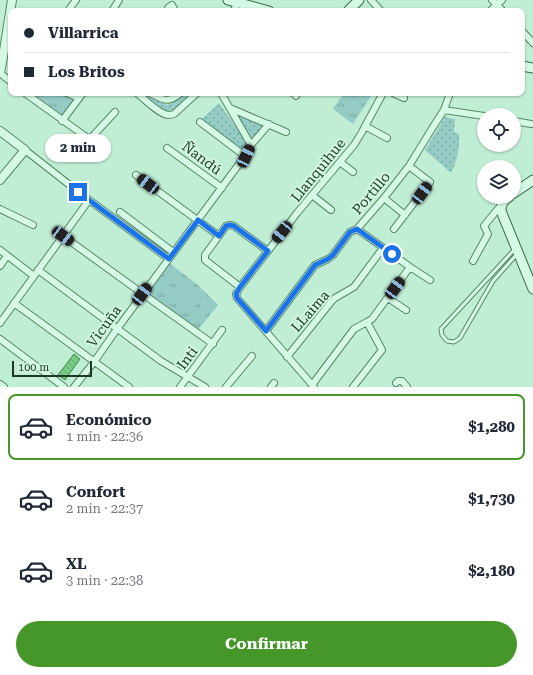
<!DOCTYPE html>
<html lang="es">
<head>
<meta charset="utf-8">
<style>
  body { margin:0; font-family:"Roboto Serif",serif; background:#f6f6f7; color:#1f2937; height:100vh; display:flex; flex-direction:column; font-size:15px; white-space:nowrap }
  * { box-sizing:border-box; margin:0 }
  p { font-size:13px; color:#747a83 }
  .icon { flex:none; width:22px; height:22px; fill:none; stroke:currentColor; stroke-width:2; stroke-linecap:round; stroke-linejoin:round }
  .map { position:relative; height:387px; overflow:hidden }
  .sheet { display:flex; flex-direction:column; background:#fff; flex:1 }
  .sheet>* { flex:none }
  .hud { position:absolute; left:8px; top:8px; width:517px; height:88px; border-radius:8px; box-shadow:0 1px 3px #0004; display:grid; align-content:center; height:88px; padding:0 16px; background:#fff }
  .controls { position:absolute; left:477px; top:108px; display:grid; gap:8px }
  .controls a { display:grid; place-items:center; width:44px; height:44px; border-radius:50%; background:#fff; box-shadow:0 1px 3px #0004; font-size:20px }
  .scale { position:absolute; left:12px; bottom:10px; width:80px; box-sizing:border-box; padding-left:4px; border:2px solid #1d3723; border-top:0; font-size:11px; line-height:14px; white-space:nowrap; color:#1d3723; -webkit-text-stroke:3px #d0f5e1; paint-order:stroke }
  .end { position:absolute; width:18px; height:18px; margin:-9px; border:5px solid #1a73e8; background:#fff; box-shadow:0 0 0 2px #fff }
  .from { border-radius:50% }
  .bubble { position:absolute; height:28px; border-radius:14px; background:#fff; box-shadow:0 1px 3px #0004; font-size:13px; font-weight:700; line-height:28px; text-align:center }
  .car { position:absolute; width:12px; height:24px; margin:-12px -6px; border-radius:5px; box-shadow:0 0 3px 1px #0007; background:linear-gradient(#222 24%,#8ab4d8 0 40%,#222 0 76%,#8ab4d8 0 86%,#222 0) }
  .hud b { display:flex; align-items:center; gap:14px; height:38px; font-size:15px }
  .hud b+b { border-top:1px solid #e0e1e3 }
  .hud i { width:10px; height:10px; background:#1f2937 }
  ul { padding:7px 0 0; list-style:none }
  li { display:flex; align-items:center; gap:12px; height:66px; margin:0 8px 6px; padding:0 8px; border:2px solid transparent; border-radius:8px }
  li div { flex:1 }
  li b { display:block; font-size:15px }
  li em { font-style:normal; font-weight:700 }
  li.selected { border-color:#449728 }
  li>.icon { width:36px; height:36px; stroke-width:1.5 }
  .button { display:flex; gap:8px; margin-top:auto; padding:8px 16px }
  .button a { flex:1; height:46px; border-radius:24px; background:#449728; color:#fff; font-size:16px; font-weight:700; line-height:46px; text-align:center }
  .map>svg:first-child { display:block }
  .grass { fill:url(#grass-dots) }
  .park { fill:url(#park-tufts) }
  .pitch { fill:#94ccc5 }
  .building { fill:url(#building-back-hatch); stroke:#3e8749 }
  .lines { fill:none; stroke-linecap:round; stroke-linejoin:round }
  .service-casing { stroke:#588766; stroke-width:5 }
  .minor-casing { stroke:#588766; stroke-width:8 }
  .tertiary-casing { stroke:#588766; stroke-width:10 }
  .secondary-casing { stroke:#3b6947; stroke-width:11 }
  .service { stroke:#d4f9e5; stroke-width:3 }
  .minor { stroke:#d4f9e5; stroke-width:6 }
  .tertiary { stroke:#d4f9e5; stroke-width:8 }
  .secondary { stroke:#d4f9e5; stroke-width:9 }
  .route { stroke:#1a73e8; stroke-width:5 }
  .labels { text-anchor:middle; dominant-baseline:central; stroke-width:4; stroke-linejoin:round; paint-order:stroke }
  .street-label { font-size:14px; fill:#1d3723; stroke:#d0f5e1 }
</style>
</head>
<body>
<div class="map">
<svg width="533" height="387" viewBox="0 0 533 387">
  <defs>
    <pattern id="grass-dots" width="8" height="8" patternUnits="userSpaceOnUse"><rect width="8" height="8" fill="#94ccc5"/><path d="M2 2h.1M6 6h.1" fill="none" stroke="#78a6a0" stroke-width="1.8" stroke-linecap="round"/></pattern>
    <pattern id="park-tufts" width="24" height="20" patternUnits="userSpaceOnUse"><rect width="24" height="20" fill="#94ccc5"/><path d="M3 7l-1-3M5 7V3M7 7l1-3M15 17l-1-3M17 17v-4M19 17l1-3" fill="none" stroke="#78a6a0"/></pattern>
    <pattern id="building-back-hatch" width="6" height="6" patternUnits="userSpaceOnUse"><rect width="6" height="6" fill="#76cd85"/><path d="M-1 5l2 2M0 0l6 6M5-1l2 2" fill="none" stroke="#60a76c"/></pattern>
  </defs>
  <rect width="100%" height="100%" fill="#c0eed5"/>
  <!-- grass -->
  <path class="grass" d="M141 93H143L167 105 173 103 184 93H194L173 111C161 114 150 100 141 93Z
    M219 103 248 144 242 151 202 119Z
    M236 113 264 124 253 141Z
    M445 117 455 119 454 132 459 134C460 147 457 161 451 173L425 150Z"/>
  <!-- park -->
  <path class="park" d="M32 93H61L74 99 62 115Z
    M344 93H367L371 96 353 124 333 109Z
    M169 263 197 284 218 305 198 330 147 293Z"/>
  <!-- pitch -->
  <path class="pitch" d="M181 285 200 299 191 311 172 297Z"/>
  <!-- building -->
  <path class="building" d="M74 354 80 359 65 380 58 375Z"/>
  <g class="lines">
    <!-- service casing -->
    <g class="service-casing">
      <path id="service" d="M514 250 441 329 442 335 447 341 454 342 460 338 493 281 517 254"/>
    </g>
    <!-- minor casing -->
    <g class="minor-casing">
      <path id="minor" d="M371 0 381 11
        M492 0 503 11
        M68 11 76 0
        M112 11 119 0
        M169 11 168 8 172 5 175 11
        M234 11 237 2
        M490 11 502 0
        M522 31 533 43
        M0 73 11 82
        M25 93 89 139H90L115 112
        M67 93 79 98
        M137 93C144 99 159 114 168 115 170 115 172 115 174 114L197 93
        M150 93C164 100 167 104 181 93
        M221 93 251 145
        M293 93 296 96
        M393 93 404 98
        M230 108 286 132
        M444 110 484 116
        M62 121 83 93
        M514 121 531 124
        M200 122 245 156
        M365 126 387 138
        M167 148 222 188
        M25 150 89 200 169 259
        M340 162 353 172
        M136 175 219 236
        M312 195 331 210
        M384 198 405 215
        M0 209 33 225
        M120 212 173 252
        M357 229 410 267 430 280
        M394 229 430 182 409 166
        M63 236 143 294 213 344
        M0 250 34 276
        M473 261 488 234 484 226 501 205
        M0 266 7 256
        M38 270 161 361 205 387
        M240 287 205 260V255L226 226 230 225 234 226 268 251
        M388 298 406 310
        M14 303 129 387
        M0 323 89 200
        M266 331 315 265 328 259 333 255 350 232 357 229 384 198 409 166 433 127 444 110 450 93
        M0 339 64 387
        M287 357 331 302 335 298 354 287 383 248
        M396 383 398 381H402L407 387
        M0 384 4 387
        M312 385 354 329 367 322 372 319 410 267
        M74 387 94 362 117 329 245 156 251 145 269 124
        M180 387 222 330
        M226 387 252 356
        M271 387 274 383
        M314 387 237 298 236 294 240 287 268 251 297 213 354 145 362 132 383 93
        M353 387 382 350 367 322"/>
    </g>
    <!-- tertiary casing -->
    <g class="tertiary-casing">
      <path id="tertiary" d="M0 73 3 57 12 0
        M0 131 25 150 0 180"/>
    </g>
    <!-- secondary casing -->
    <g class="secondary-casing">
      <path id="secondary" d="M228 0 269 11
        M348 11 359 0
        M522 66 533 68
        M514 193 533 180
        M509 197C503 201 501 204 501 211L533 289"/>
    </g>
    <!-- service -->
    <use href="#service" class="service"/>
    <!-- minor -->
    <use href="#minor" class="minor"/>
    <!-- tertiary -->
    <use href="#tertiary" class="tertiary"/>
    <!-- secondary -->
    <use href="#secondary" class="secondary"/>
  </g>
  <g class="lines">
    <!-- route -->
    <path class="route" d="M78 192 169 259 198 220 219 236 226 226 230 225 234 226 268 251 240 287 236 294 237 298 266 331 315 265 328 259 333 255 350 232 357 229 392 254"/>
  </g>
  <g class="labels">
    <!-- street labels -->
    <g class="street-label">
      <text transform="translate(202 158) rotate(37)">Ñandú</text>
      <text transform="translate(318 170) rotate(-51)">Llanquihue</text>
      <text transform="translate(371 193) rotate(-50)">Portillo</text>
      <text transform="translate(310 311) rotate(-49)">LLaima</text>
      <text transform="translate(104 326) rotate(-54)">Vicuña</text>
      <text transform="translate(187 358) rotate(-53)">Inti</text>
    </g>
  </g>
</svg>
<div class="controls">
<a><svg class="icon" aria-label="locate" viewBox="0 0 24 24"><circle cx="12" cy="12" r="6"/><path d="M12 2v4M12 18v4M2 12h4M18 12h4"/></svg></a>
<a><svg class="icon" aria-label="layers" viewBox="0 0 24 24"><path d="M12 4l9 5-9 5-9-5zM3 14l9 5 9-5"/></svg></a>
</div>
<div class="scale">100 m</div>
<i class="end from" style="left:392px;top:254px"></i>
<i class="end" style="left:78px;top:192px"></i>
<div class="bubble" style="left:45px;top:134px;width:66px">2 min</div>
<i class="car" style="left:246px;top:156px;rotate:25deg"></i>
<i class="car" style="left:148px;top:184px;rotate:307deg"></i>
<i class="car" style="left:422px;top:193px;rotate:37deg"></i>
<i class="car" style="left:282px;top:232px;rotate:219deg"></i>
<i class="car" style="left:63px;top:236px;rotate:126deg"></i>
<i class="car" style="left:395px;top:288px;rotate:37deg"></i>
<i class="car" style="left:142px;top:294px;rotate:37deg"></i>
<div class="hud">
<b><i class="from"></i>Villarrica</b>
<b><i></i>Los Britos</b>
</div>
</div>
<section class="sheet">
<ul>
<li class="selected"><svg class="icon" aria-label="car" viewBox="0 0 24 24"><path d="M5 17H2v-5l4-1 3-4h7l3 4 3 1v5h-3M9 17h6M6 11h13"/><circle cx="7" cy="17" r="2"/><circle cx="17" cy="17" r="2"/></svg><div><b>Económico</b><p>1 min · 22:36</p></div><em>$1,280</em></li>
<li><svg class="icon" aria-label="car" viewBox="0 0 24 24"><path d="M5 17H2v-5l4-1 3-4h7l3 4 3 1v5h-3M9 17h6M6 11h13"/><circle cx="7" cy="17" r="2"/><circle cx="17" cy="17" r="2"/></svg><div><b>Confort</b><p>2 min · 22:37</p></div><em>$1,730</em></li>
<li><svg class="icon" aria-label="car" viewBox="0 0 24 24"><path d="M5 17H2v-5l4-1 3-4h7l3 4 3 1v5h-3M9 17h6M6 11h13"/><circle cx="7" cy="17" r="2"/><circle cx="17" cy="17" r="2"/></svg><div><b>XL</b><p>3 min · 22:38</p></div><em>$2,180</em></li>
</ul>
<div class="button"><a>Confirmar</a></div>
</section>
</body>
</html>
